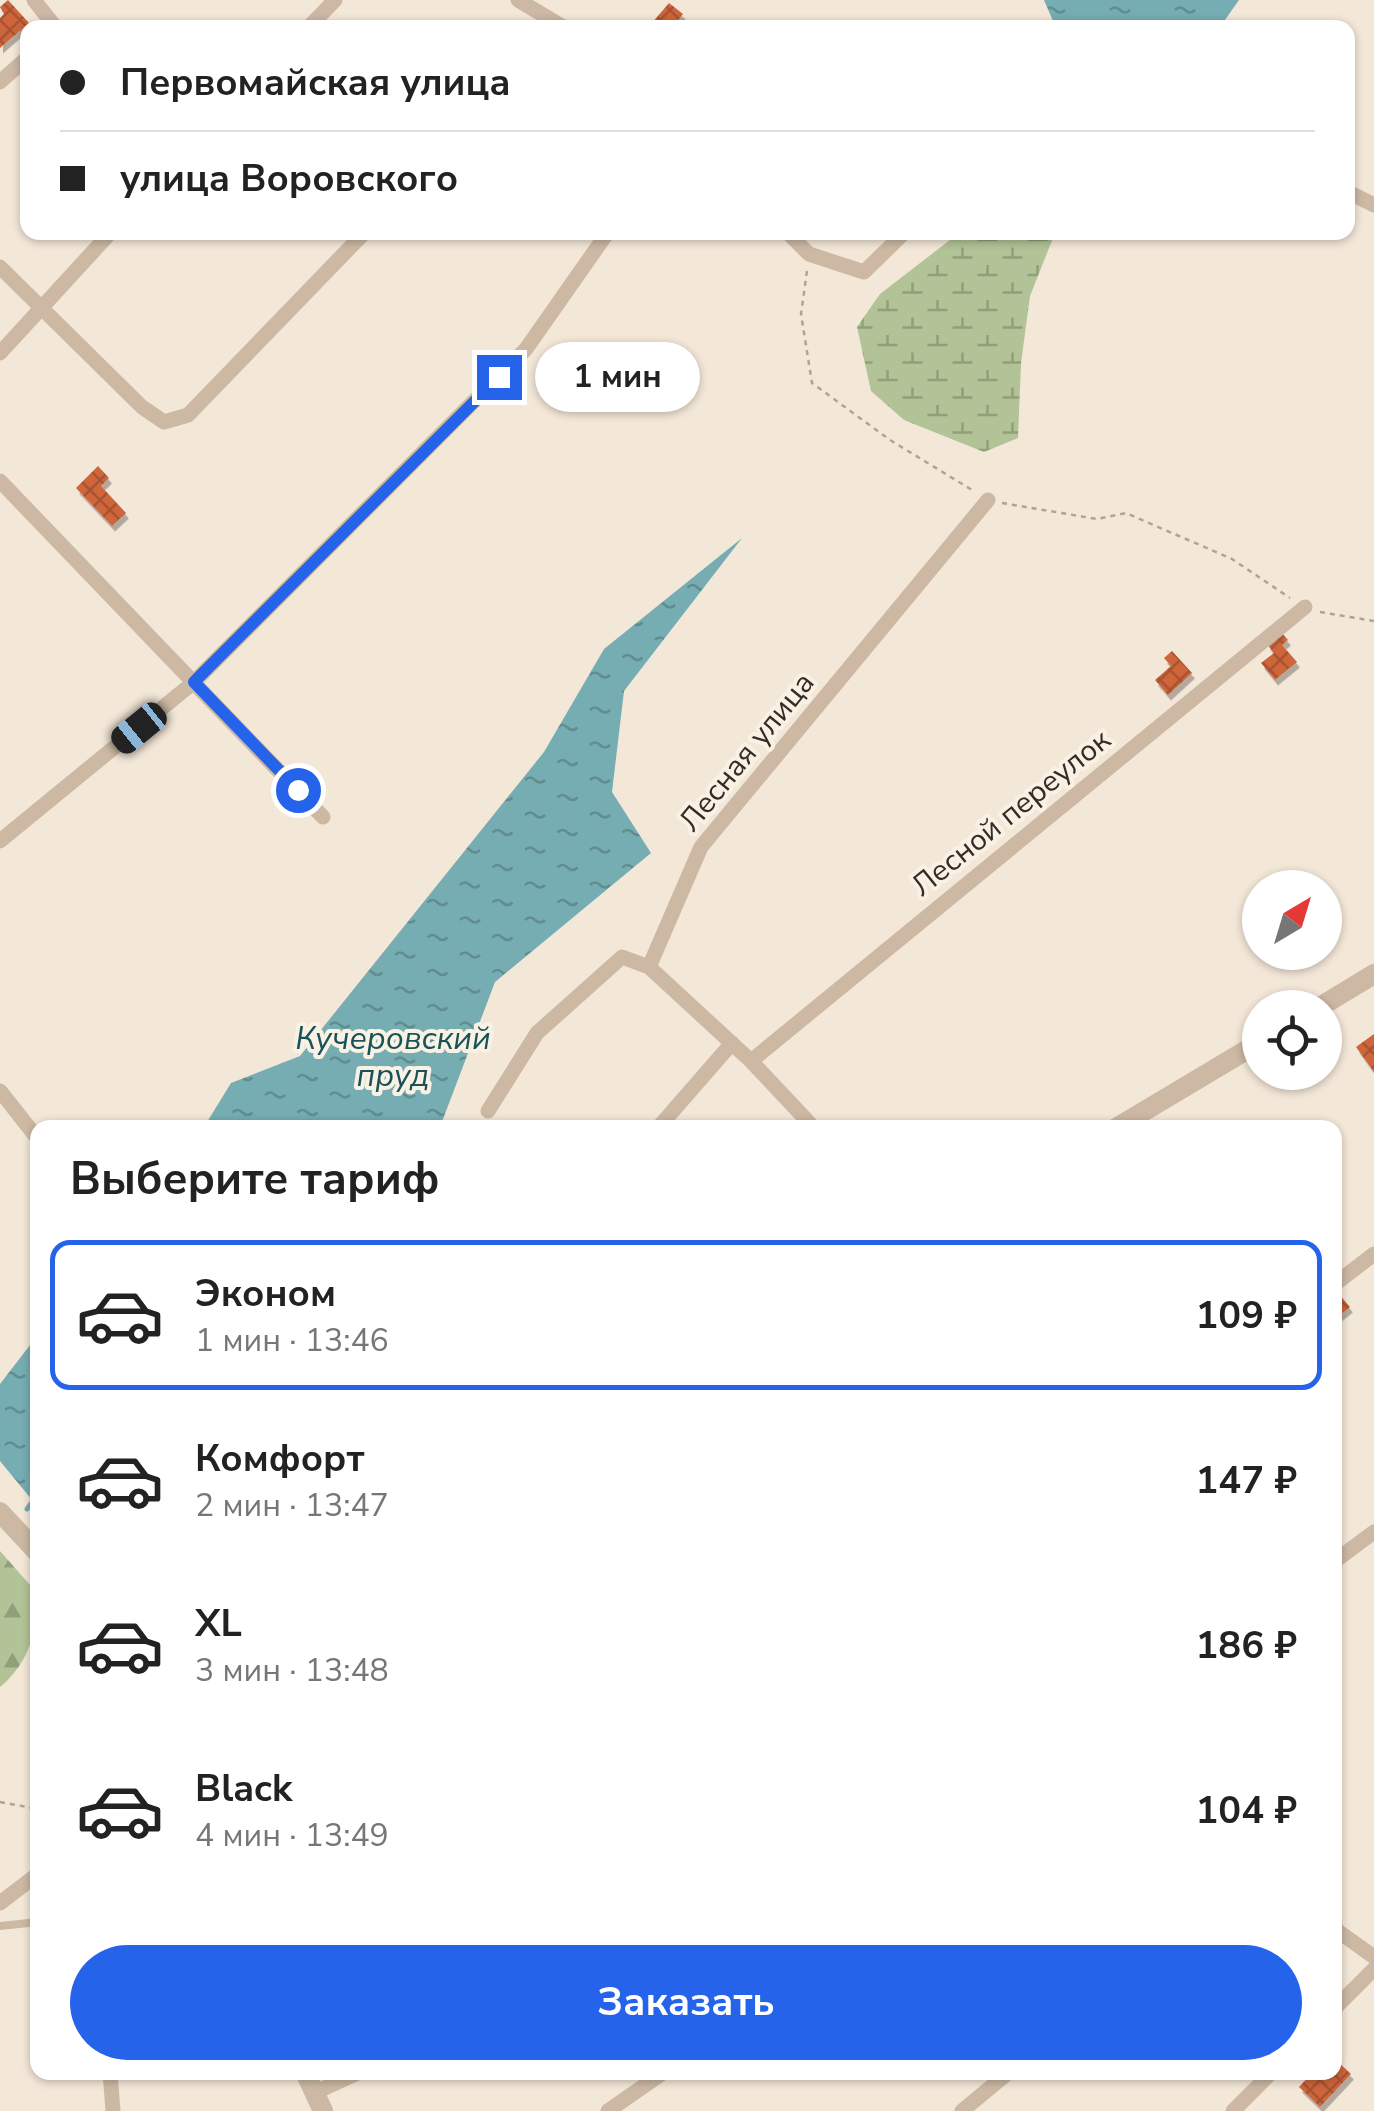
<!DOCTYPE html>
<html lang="ru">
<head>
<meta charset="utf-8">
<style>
  body { margin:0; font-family:"Nunito Sans",sans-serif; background:#f2f2f2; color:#222; height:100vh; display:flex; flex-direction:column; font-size:38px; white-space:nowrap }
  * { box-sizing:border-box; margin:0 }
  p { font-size:32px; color:#767676 }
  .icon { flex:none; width:55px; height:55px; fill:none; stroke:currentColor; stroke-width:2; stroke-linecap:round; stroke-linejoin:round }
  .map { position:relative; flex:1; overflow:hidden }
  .side { position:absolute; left:30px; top:1120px; width:1312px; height:960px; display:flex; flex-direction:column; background:#fff; border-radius:20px; box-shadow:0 2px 8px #0004 }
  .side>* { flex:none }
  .hud { position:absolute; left:20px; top:20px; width:1335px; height:220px; border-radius:20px; box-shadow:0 2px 8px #0004; display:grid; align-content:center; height:220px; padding:0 40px; background:#fff }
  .needle { width:65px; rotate:38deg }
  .fabs { position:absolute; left:1242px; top:870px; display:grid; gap:20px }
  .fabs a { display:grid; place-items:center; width:100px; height:100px; border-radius:50%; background:#fff; box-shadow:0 2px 8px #0004; font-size:50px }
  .end { position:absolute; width:45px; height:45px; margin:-22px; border:12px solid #2563eb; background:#fff; box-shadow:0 0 0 5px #fff }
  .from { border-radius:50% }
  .bubble { position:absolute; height:70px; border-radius:35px; background:#fff; box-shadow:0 2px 8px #0004; font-size:32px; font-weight:700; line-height:70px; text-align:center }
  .car { position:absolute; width:30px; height:60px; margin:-30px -15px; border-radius:12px; box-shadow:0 0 8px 2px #0007; background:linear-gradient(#222 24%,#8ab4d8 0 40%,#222 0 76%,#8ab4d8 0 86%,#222 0) }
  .hud b { display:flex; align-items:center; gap:35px; height:95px; font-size:38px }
  .hud b+b { border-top:2px solid #e0e0e0 }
  .hud i { width:25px; height:25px; background:#222 }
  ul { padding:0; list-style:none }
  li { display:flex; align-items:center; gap:30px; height:150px; margin:0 20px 15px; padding:0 20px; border:5px solid transparent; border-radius:20px }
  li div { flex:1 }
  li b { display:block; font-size:38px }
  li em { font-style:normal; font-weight:700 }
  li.selected { border-color:#2563eb }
  li>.icon { width:90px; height:90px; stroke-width:1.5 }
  h2 { padding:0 40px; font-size:45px; line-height:120px }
  .button { display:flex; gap:20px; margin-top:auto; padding:20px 40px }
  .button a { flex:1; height:115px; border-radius:60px; background:#2563eb; color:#fff; font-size:40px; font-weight:700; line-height:115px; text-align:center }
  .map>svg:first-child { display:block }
  .forest { fill:url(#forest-firs) }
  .wetland { fill:url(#wetland-marsh) }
  .water { fill:url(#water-ripples) }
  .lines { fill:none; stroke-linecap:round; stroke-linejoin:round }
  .stream { stroke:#75adb2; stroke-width:5 }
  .building { fill:url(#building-cross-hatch); filter:url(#shadow) }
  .path { stroke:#b7a18e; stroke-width:2.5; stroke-dasharray:5 5; stroke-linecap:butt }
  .service { stroke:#ccb8a3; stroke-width:8 }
  .minor { stroke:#ccb8a3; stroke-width:15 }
  .tertiary { stroke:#ccb8a3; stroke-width:20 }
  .route { stroke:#2563eb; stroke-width:12 }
  .labels { text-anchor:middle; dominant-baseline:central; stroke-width:8; stroke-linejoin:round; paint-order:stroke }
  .street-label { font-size:30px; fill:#362c26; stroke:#faf1e5 }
  .water-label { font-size:32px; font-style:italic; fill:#19535a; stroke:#faf1e5 }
</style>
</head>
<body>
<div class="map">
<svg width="1374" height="2111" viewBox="0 0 1374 2111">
  <defs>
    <pattern id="forest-firs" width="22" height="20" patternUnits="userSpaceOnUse" patternTransform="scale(2.5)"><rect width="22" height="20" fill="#b2c397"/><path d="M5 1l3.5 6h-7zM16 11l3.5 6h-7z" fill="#929f7b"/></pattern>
    <pattern id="wetland-marsh" width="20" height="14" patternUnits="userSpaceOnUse" patternTransform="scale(2.5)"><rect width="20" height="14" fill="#b2c397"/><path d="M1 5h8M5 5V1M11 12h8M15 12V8" fill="none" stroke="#929f7b"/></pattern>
    <pattern id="water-ripples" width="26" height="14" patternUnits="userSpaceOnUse" patternTransform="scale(2.5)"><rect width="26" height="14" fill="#75adb2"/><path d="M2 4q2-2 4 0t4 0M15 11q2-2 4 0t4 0" fill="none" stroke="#618d91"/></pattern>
    <pattern id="building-cross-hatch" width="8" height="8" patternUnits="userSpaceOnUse" patternTransform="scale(2.5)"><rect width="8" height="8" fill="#ce653b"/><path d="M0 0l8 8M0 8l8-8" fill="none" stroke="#a85331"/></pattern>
    <filter id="shadow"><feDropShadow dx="3" dy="5.5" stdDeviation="0" flood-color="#0004"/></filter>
  </defs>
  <rect width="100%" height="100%" fill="#f3e7d8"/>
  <!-- forest -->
  <path class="forest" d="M0 1551 38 1594C38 1630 29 1663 0 1687Z"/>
  <!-- wetland -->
  <path class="wetland" d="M959 233H1055L1030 296 1021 363 1018 438 984 452 904 420 871 391 857 327 880 294Z"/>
  <!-- water -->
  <path class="water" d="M1044 0H1239L1220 27 1056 28Z
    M742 538 624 691 612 792 651 853 495 982 440 1127H204L231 1083 300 1056 544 752 604 649Z
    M37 1336V1506L0 1461V1384Z"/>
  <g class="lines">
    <!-- stream -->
    <path class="stream" d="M27 1509 33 1501"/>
  </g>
  <!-- building -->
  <path class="building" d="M8 0 29 23 0 48V18L4 14 0 7Z
    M669 3 683 14 672 28H656L651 24Z
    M98 466 109 478 101 486 126 513 112 526 76 488Z
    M1281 632 1288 640 1282 645 1297 662 1275 680 1261 663 1274 653 1267 644Z
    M1172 651 1192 673 1168 695 1155 680 1171 666 1164 658Z
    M1374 1034V1072L1356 1047Z
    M1338 1293 1350 1307 1335 1319V1296Z
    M1335 2059 1351 2074 1320 2107 1299 2087 1313 2072H1335Z"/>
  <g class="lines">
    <!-- path -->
    <path class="path" d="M807 271 801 314 812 383 890 440 972 490
      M1002 503 1097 519 1126 513 1232 559 1290 598
      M1320 612 1374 621
      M0 1802 38 1809"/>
    <!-- service -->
    <path class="service" d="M0 1926 38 1922"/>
    <!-- minor -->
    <path class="minor" d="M34 0 56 28
      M518 0 565 28
      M308 28 335 0
      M0 82 28 57
      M1348 192 1374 205
      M787 232 809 254 864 272 905 232
      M0 267 142 407 164 422 188 415 365 232
      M0 353 111 232
      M0 481 323 817
      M0 841 194 682 526 349 608 232
      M649 967 751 1061 814 1128
      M751 1061 1305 607
      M0 1091 38 1139
      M488 1111 537 1033 622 957 649 967 701 847 988 500
      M658 1128 732 1043
      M1335 1284 1374 1254
      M1335 1561 1374 1532
      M0 1903 38 1874
      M1335 1929 1374 1957
      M1335 2008 1374 1969
      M110 2072 113 2111
      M316 2092 360 2072
      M608 2111 664 2072
      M962 2111 1009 2072
      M1233 2111 1272 2072"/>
    <!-- tertiary -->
    <path class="tertiary" d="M1318 1008 1374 974
      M1116 1128 1260 1042
      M0 1512 38 1553
      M305 2072 323 2111"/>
  </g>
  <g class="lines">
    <!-- route -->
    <path class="route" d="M298 790 194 682 499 377"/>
  </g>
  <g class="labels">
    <!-- street labels -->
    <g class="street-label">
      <text transform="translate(747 752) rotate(-51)">Лесная улица</text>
      <text transform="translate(1011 813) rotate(-39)">Лесной переулок</text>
    </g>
    <!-- water labels -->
    <g class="water-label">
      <text x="393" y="1038">Кучеровский<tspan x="393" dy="37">пруд</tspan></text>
    </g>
  </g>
</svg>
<div class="fabs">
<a><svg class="needle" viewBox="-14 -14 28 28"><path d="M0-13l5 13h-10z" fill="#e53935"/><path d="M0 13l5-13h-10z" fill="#767676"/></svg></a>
<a><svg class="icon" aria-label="locate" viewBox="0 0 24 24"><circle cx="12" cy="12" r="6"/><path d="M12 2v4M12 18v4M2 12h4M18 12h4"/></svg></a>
</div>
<i class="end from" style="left:298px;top:790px"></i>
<i class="end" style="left:499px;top:377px"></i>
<div class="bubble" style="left:535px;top:342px;width:165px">1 мин</div>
<i class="car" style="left:139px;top:728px;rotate:231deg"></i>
<div class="hud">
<b><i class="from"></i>Первомайская улица</b>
<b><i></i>улица Воровского</b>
</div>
<section class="side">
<h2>Выберите тариф</h2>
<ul>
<li class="selected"><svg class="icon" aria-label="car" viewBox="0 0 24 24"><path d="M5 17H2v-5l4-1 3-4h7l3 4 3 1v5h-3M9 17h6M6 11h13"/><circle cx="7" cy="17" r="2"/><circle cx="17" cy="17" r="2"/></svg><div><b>Эконом</b><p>1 мин · 13:46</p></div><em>109 ₽</em></li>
<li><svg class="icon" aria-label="car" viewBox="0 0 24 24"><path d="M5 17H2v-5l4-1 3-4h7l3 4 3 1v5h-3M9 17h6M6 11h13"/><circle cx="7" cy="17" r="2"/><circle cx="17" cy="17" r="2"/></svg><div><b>Комфорт</b><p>2 мин · 13:47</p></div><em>147 ₽</em></li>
<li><svg class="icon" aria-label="car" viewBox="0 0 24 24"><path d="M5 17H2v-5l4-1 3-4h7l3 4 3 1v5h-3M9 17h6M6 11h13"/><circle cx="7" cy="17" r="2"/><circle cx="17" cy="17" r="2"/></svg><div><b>XL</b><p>3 мин · 13:48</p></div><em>186 ₽</em></li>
<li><svg class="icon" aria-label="car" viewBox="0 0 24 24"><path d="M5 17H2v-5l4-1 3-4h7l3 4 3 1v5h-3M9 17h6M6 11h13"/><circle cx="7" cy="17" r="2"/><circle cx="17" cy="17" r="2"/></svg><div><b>Black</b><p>4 мин · 13:49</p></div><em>104 ₽</em></li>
</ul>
<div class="button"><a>Заказать</a></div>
</section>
</div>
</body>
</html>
